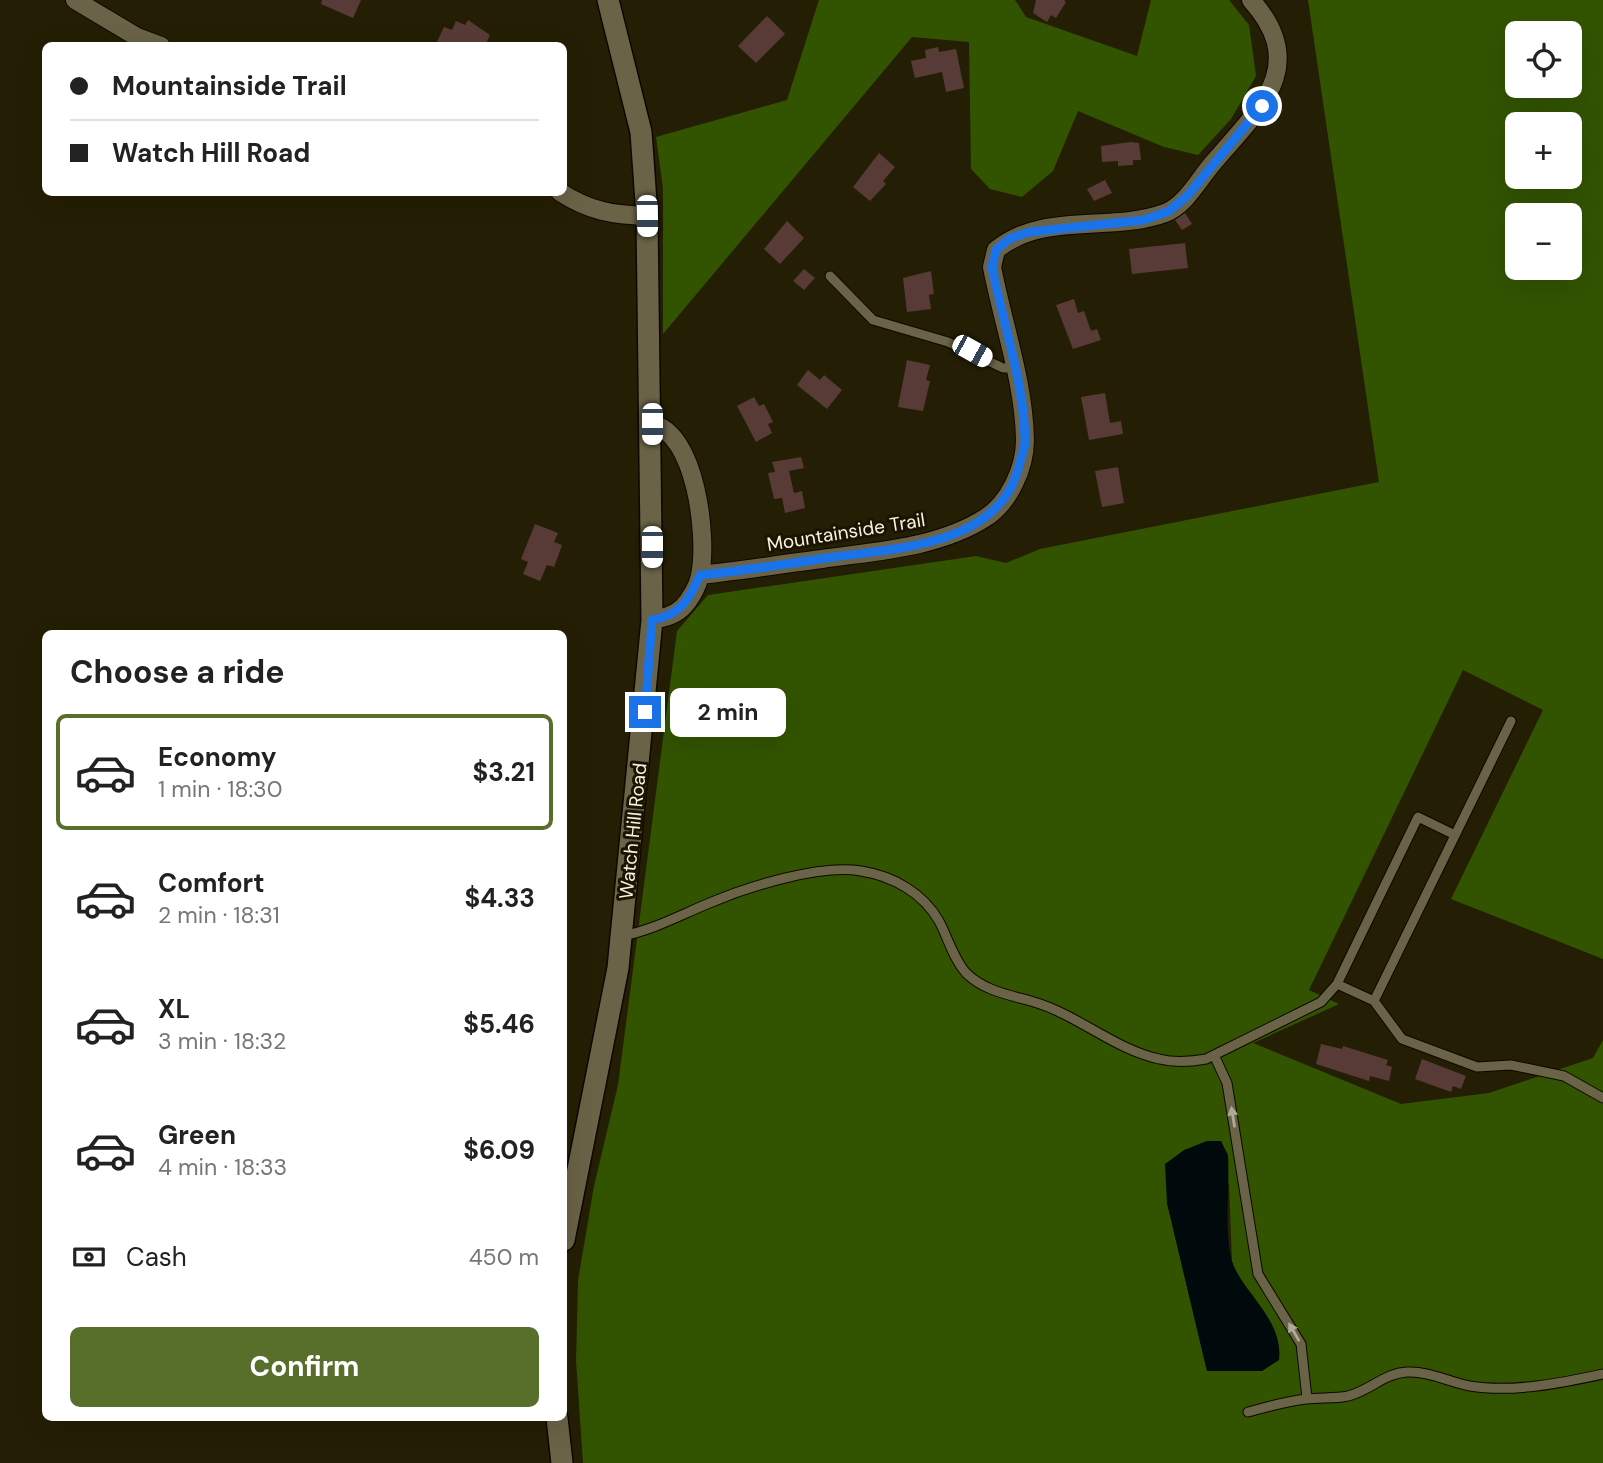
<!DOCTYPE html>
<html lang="en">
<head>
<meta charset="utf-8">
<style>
  body { margin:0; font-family:"DM Sans",sans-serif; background:#f6f6f6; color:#222; height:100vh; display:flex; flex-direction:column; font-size:26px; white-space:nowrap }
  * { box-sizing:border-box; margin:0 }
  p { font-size:23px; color:#767676 }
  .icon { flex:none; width:38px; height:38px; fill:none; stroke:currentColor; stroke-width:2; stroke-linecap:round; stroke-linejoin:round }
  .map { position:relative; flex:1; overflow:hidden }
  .sheet { position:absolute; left:42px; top:630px; width:525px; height:791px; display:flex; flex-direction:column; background:#fff; border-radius:10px; box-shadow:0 7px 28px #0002 }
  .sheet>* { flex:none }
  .top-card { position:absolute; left:42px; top:42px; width:525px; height:154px; border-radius:10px; box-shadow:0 7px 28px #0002; display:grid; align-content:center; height:154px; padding:0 28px; background:#fff }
  .buttons { position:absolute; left:1505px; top:21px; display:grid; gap:14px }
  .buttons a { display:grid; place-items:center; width:77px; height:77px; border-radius:10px; background:#fff; box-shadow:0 7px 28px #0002; font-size:35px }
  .end { position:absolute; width:32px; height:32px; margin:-16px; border:9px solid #1a73e8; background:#fff; box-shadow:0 0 0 4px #fff }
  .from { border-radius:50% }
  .bubble { position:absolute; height:49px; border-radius:10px; background:#fff; box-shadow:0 7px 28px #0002; font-size:23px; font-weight:700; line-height:49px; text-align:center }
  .car { position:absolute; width:21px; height:42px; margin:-21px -10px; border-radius:9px; box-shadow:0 0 5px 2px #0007; background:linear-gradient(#fff 24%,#345 0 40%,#fff 0 76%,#345 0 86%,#fff 0) }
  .top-card b { display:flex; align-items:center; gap:24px; height:66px; font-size:26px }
  .top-card b+b { border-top:2px solid #e0e0e0 }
  .top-card i { width:18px; height:18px; background:#222 }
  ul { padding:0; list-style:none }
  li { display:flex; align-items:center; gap:21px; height:116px; margin:0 14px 10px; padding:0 14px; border:4px solid transparent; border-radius:10px }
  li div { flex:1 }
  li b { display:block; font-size:26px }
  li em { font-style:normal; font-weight:700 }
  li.current { border-color:#586e2b }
  li>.icon { width:63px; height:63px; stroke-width:1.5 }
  h2 { padding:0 28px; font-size:32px; line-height:84px }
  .pay { display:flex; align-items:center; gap:18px; height:77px; padding:0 28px; font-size:26px }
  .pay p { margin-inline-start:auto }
  .button { display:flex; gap:14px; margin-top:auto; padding:14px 28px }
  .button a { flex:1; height:80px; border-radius:10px; background:#586e2b; color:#fff; font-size:28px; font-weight:700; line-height:80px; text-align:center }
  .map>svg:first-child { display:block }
  .forest { fill:#325400; fill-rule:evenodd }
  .water { fill:#00090b }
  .building { fill:#583b37 }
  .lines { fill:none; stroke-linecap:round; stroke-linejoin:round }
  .service-casing { stroke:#0d0700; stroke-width:11 }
  .minor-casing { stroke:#0d0700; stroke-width:20 }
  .tertiary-casing { stroke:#0d0700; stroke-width:24 }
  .service { stroke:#6a6347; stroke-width:9 }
  .minor { stroke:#6a6347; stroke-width:18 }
  .tertiary { stroke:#6a6347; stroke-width:21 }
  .oneway { fill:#b0ab96 }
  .route { stroke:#1a73e8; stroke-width:9 }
  .labels { text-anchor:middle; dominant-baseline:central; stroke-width:6; stroke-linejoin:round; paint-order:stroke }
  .street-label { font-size:19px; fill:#f7f3e4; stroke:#1b1400 }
</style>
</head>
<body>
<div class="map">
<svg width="1603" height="1463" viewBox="0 0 1603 1463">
  <rect width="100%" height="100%" fill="#241e04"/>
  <!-- forest -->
  <path class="forest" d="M819 0H1015L1026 17 1137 56 1151 0H1229L1249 25 1256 76 1231 119 1198 155 1164 147 1078 111 1053 171 1022 197 990 189 971 169 969 42 912 37 663 334V188L656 137 787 100Z
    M1308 0H1603V959L1451 899 1543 710 1463 670 1309 990 1339 1004 1253 1043 1401 1104 1489 1093 1593 1058 1603 1040V1463H583L576 1361 578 1280 594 1186 618 1085 677 631 708 595 976 556 1006 563 1040 549 1379 482ZM1517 33H1570V86H1517ZM1517 124H1570V177H1517ZM1517 215H1570V268H1517ZM1229 1183 1232 1261 1262 1371H1207L1167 1203Z"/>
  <!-- water -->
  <path class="water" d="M1207 1141H1221L1228 1155C1230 1189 1224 1225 1231 1258 1239 1290 1284 1318 1279 1360L1262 1371H1207L1167 1203 1165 1164 1184 1150Z"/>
  <!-- building -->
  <path class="building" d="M322 0H361L353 18 321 4Z
    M1036 0H1064L1066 2 1056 18 1051 15 1047 22 1033 13Z
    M767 16 785 34 756 63 738 46Z
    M468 20 490 35 485 46H435L444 27 452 30 456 21 465 25Z
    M938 47 939 52 956 49 964 88 946 92 942 72 915 78 911 61 926 58 925 50Z
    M1131 142 1139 143 1141 160H1133V165L1118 166V161L1102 162 1101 146Z
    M879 153 895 167 883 181 886 184 870 201 853 187Z
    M1105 180 1112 193 1094 201 1087 189Z
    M1185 213 1192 224 1182 230 1175 220Z
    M787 221 804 238 780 264 764 249Z
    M1185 243 1188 268 1132 274 1129 249Z
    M804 269 815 278 804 290 793 281Z
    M931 271 934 294 929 295 931 309 907 312 903 278Z
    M1074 299 1078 313 1084 311 1091 331 1097 329 1101 340 1073 349 1056 305Z
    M907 360 930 365 926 380 930 381 923 411 898 407Z
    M808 370 820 380 824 375 842 390 827 409 797 385Z
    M1105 393 1110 423 1121 421 1123 434 1089 440 1081 397Z
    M754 397 759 406 764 404 773 422 768 424 772 433 756 442 737 406Z
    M801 457 804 468 789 471 794 493 802 491 805 508 785 513 782 498 774 499 768 473 775 472 772 462Z
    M1118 467 1124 503 1102 507 1095 471Z
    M535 524 558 533 554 542 562 545 554 567 547 565 540 581 523 574 528 562 521 559Z
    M1321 1044 1342 1049 1343 1046 1388 1060 1386 1065 1392 1067 1389 1081 1370 1076 1369 1081 1316 1064Z
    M1422 1059 1466 1076 1461 1089 1453 1086 1451 1092 1415 1079Z"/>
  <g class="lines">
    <!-- service casing -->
    <g class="service-casing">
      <path id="service" d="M830 276 873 320 948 342 1003 368H1014
        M622 936C654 930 682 914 712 902 750 886 821 864 861 871 893 876 923 893 939 921 948 938 953 958 966 973 984 991 1010 995 1034 1002 1078 1015 1114 1049 1159 1059 1175 1063 1190 1062 1206 1059L1321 1002 1337 984 1374 1001 1511 721
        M1337 984 1418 817 1455 835
        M1374 1001 1402 1039 1477 1067 1511 1065 1564 1076 1603 1098
        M1214 1055 1227 1083 1258 1274 1301 1344 1307 1398
        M1248 1412C1267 1407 1287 1401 1306 1399 1320 1397 1334 1399 1348 1396 1369 1391 1385 1373 1407 1372 1429 1371 1449 1382 1470 1386 1512 1393 1562 1383 1603 1374"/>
    </g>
    <!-- minor casing -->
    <g class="minor-casing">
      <path id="minor" d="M75 0 137 37 161 46
        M560 192C589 211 613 215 647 216
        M651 424C696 431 708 538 700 575 698 586 690 600 682 608 673 616 663 618 652 620
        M700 575C741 571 781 564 822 559 876 551 938 548 985 518 1009 503 1025 468 1025 440 1024 382 1003 324 992 267L996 250C1043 211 1111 233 1165 213 1186 205 1199 179 1213 163 1258 110 1311 67 1251 0"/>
    </g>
    <!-- tertiary casing -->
    <g class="tertiary-casing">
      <path id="tertiary" d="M564 1240 618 968 652 620 647 216 641 132 608 0
        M557 1418 562 1463"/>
    </g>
    <!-- service -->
    <use href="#service" class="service"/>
    <!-- minor -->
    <use href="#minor" class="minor"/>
    <!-- tertiary -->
    <use href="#tertiary" class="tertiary"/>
  </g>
  <!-- one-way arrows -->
  <defs><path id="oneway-solid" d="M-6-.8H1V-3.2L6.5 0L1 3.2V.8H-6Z" transform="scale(1.75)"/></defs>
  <g class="oneway">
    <use href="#oneway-solid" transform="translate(1233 1117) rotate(-99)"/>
    <use href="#oneway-solid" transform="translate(1294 1332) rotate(-120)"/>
  </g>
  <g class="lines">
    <!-- route -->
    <path class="route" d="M645 712 652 620C680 615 689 600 700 575 743 571 785 564 827 558 895 548 999 547 1019 466 1021 457 1025 448 1025 440 1024 382 1003 324 992 267L996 250 1009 239 1029 232 1144 220 1169 211 1187 196 1262 106"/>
  </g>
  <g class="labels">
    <!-- street labels -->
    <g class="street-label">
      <text transform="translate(846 532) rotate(-9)">Mountainside Trail</text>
      <text transform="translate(633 831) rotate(-84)">Watch Hill Road</text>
    </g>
  </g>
</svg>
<div class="buttons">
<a><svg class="icon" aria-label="locate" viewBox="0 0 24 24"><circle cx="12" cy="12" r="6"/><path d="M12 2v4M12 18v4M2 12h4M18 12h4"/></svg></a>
<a>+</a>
<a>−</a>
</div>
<i class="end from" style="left:1262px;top:106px"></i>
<i class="end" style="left:645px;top:712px"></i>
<div class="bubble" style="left:670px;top:688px;width:116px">2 min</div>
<i class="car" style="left:647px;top:216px;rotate:179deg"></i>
<i class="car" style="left:972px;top:351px;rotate:119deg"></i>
<i class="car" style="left:652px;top:424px;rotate:180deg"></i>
<i class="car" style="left:652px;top:547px;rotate:180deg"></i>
<div class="top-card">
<b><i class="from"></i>Mountainside Trail</b>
<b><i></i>Watch Hill Road</b>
</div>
<section class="sheet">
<h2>Choose a ride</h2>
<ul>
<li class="current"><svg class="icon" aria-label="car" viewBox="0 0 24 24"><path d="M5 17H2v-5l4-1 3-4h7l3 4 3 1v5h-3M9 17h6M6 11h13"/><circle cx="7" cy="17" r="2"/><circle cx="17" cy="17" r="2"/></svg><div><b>Economy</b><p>1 min · 18:30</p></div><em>$3.21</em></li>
<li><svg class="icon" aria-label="car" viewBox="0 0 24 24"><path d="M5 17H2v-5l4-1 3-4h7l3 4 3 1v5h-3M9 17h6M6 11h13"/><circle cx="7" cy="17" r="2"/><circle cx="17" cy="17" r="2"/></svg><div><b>Comfort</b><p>2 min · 18:31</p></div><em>$4.33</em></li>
<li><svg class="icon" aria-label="car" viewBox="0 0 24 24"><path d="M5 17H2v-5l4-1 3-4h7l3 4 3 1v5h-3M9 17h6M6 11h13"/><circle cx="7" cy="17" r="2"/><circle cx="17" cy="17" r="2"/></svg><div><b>XL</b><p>3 min · 18:32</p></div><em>$5.46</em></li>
<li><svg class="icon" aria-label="car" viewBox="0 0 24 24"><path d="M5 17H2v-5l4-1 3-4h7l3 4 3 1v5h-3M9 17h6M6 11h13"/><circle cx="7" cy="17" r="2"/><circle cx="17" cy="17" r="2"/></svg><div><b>Green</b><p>4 min · 18:33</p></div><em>$6.09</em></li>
</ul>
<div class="pay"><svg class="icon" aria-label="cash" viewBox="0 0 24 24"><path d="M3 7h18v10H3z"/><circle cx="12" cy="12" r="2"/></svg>Cash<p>450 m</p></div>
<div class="button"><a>Confirm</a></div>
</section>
</div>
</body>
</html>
